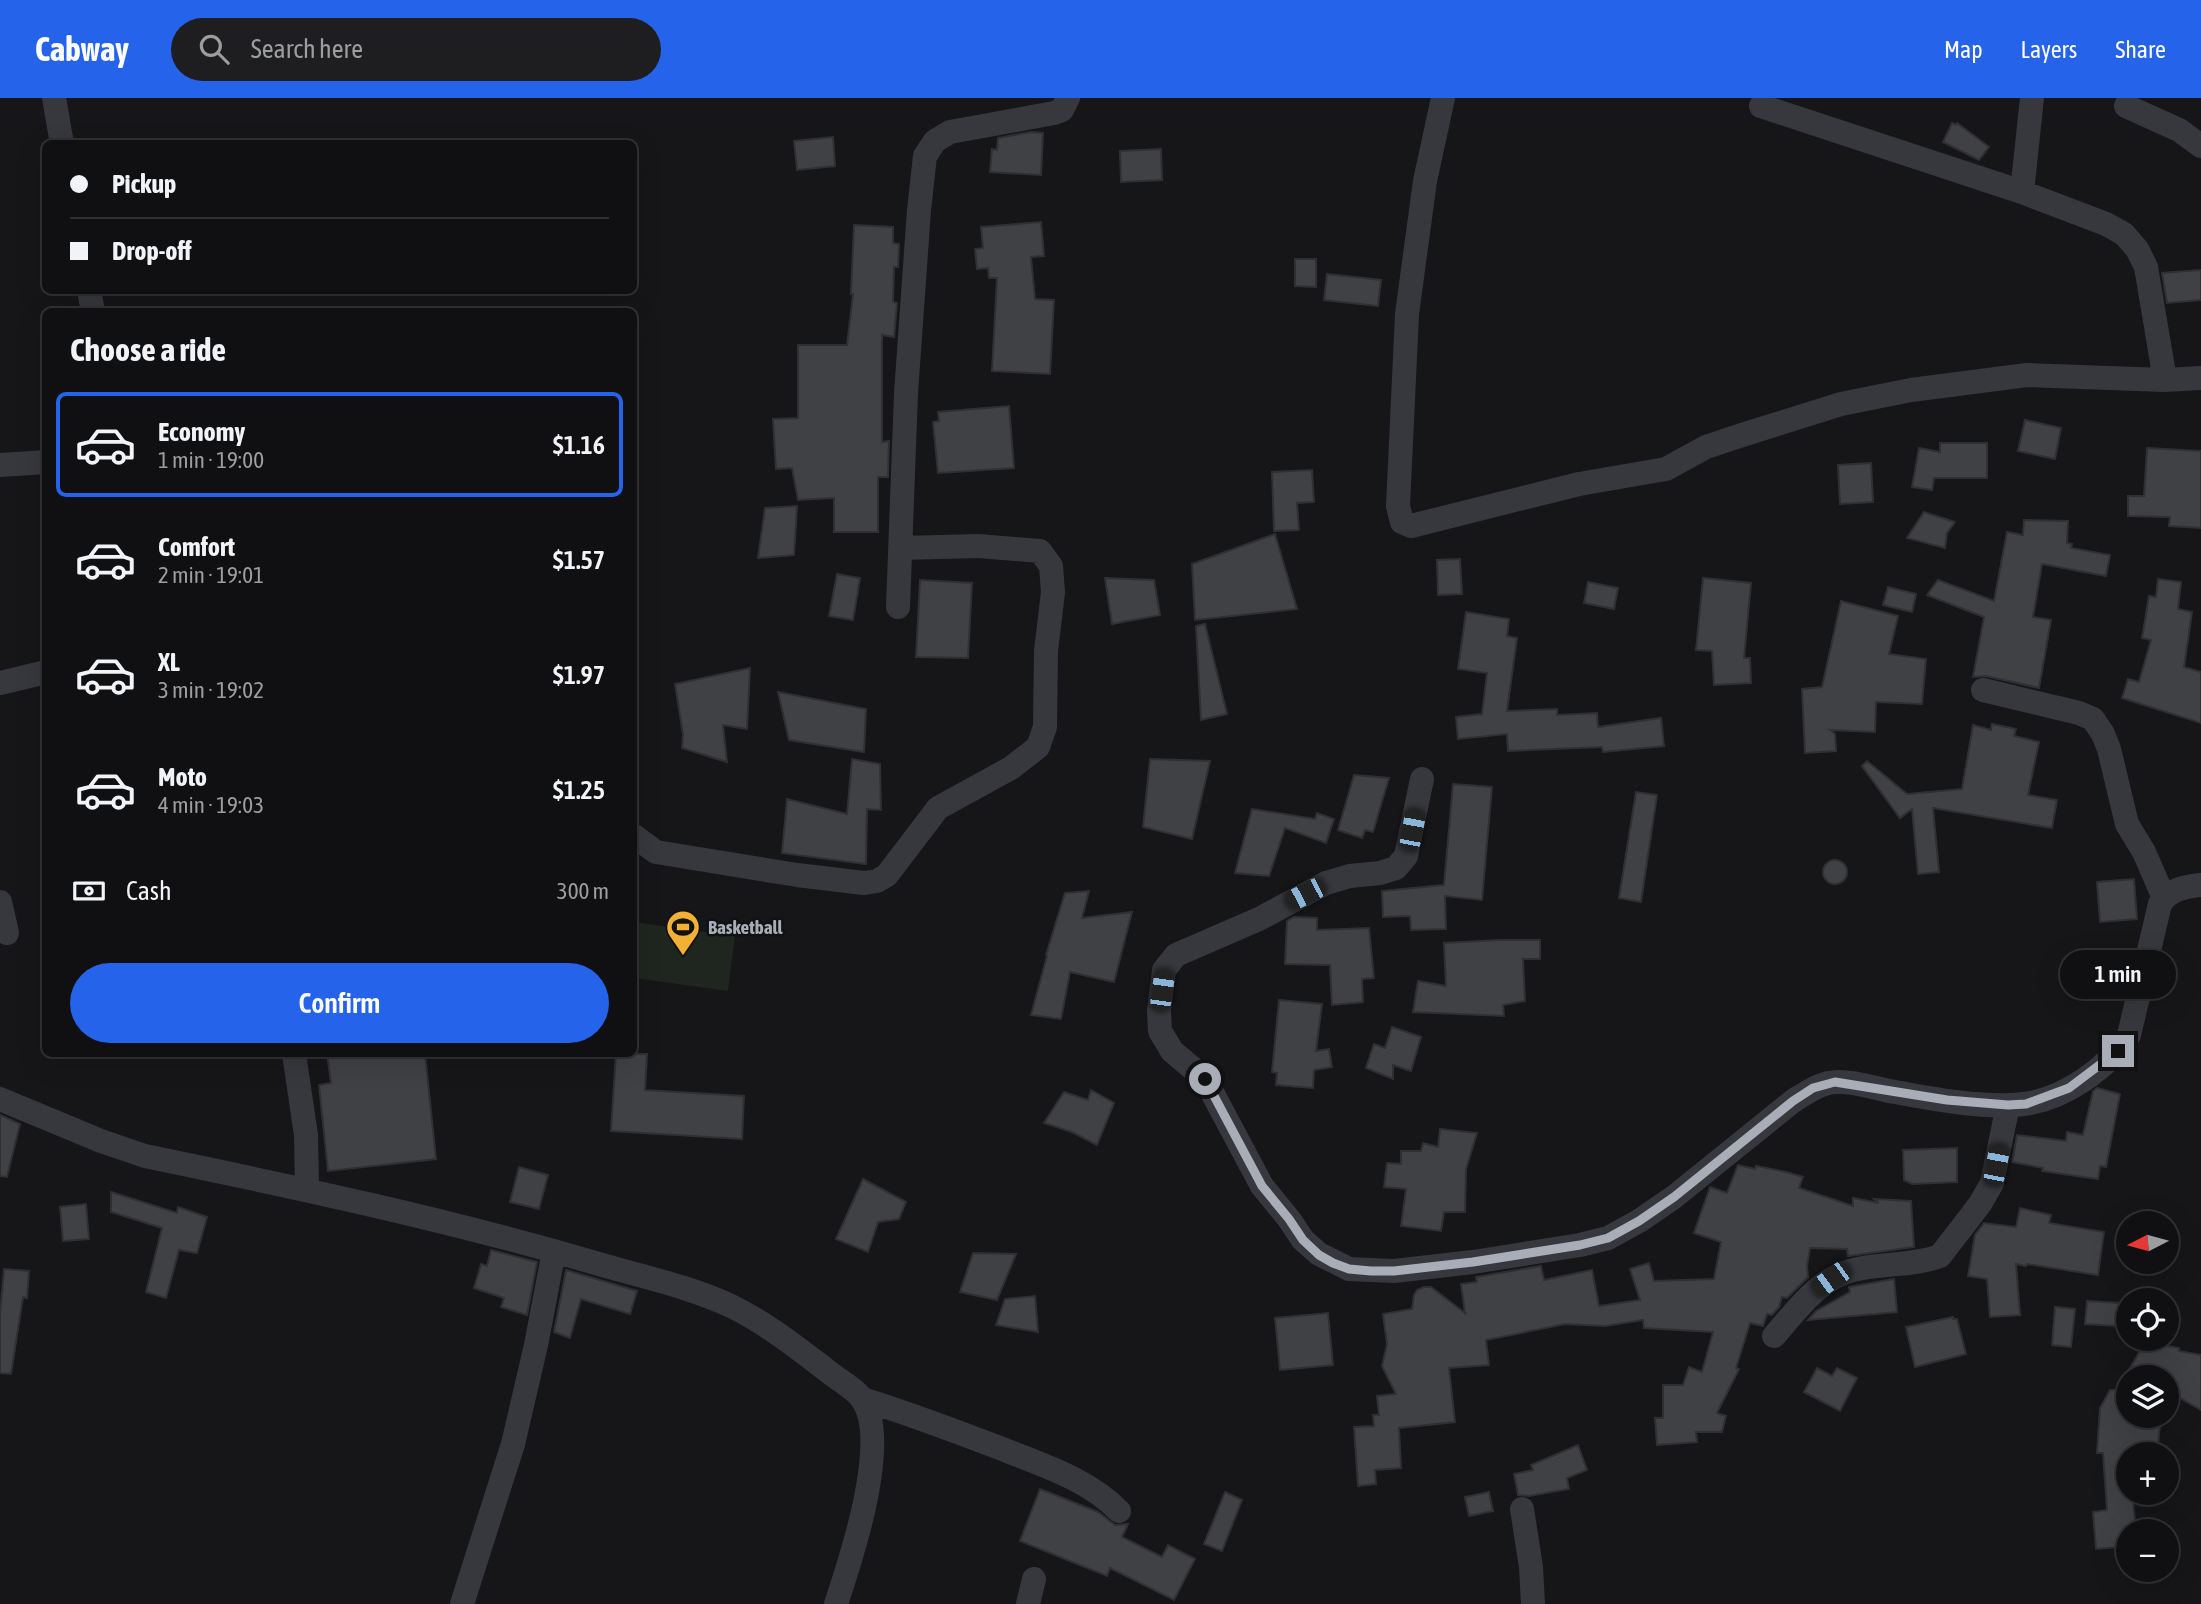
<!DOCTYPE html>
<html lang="en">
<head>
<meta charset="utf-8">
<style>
  body { margin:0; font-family:"Asap Condensed",sans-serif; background:#1e1e20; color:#f1f3f6; height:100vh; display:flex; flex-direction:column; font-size:26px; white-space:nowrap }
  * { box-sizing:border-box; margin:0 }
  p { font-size:23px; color:#9c9d9f }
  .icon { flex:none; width:38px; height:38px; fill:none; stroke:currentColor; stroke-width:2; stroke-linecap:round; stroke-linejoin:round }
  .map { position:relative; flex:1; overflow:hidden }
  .side { position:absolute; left:42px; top:210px; width:595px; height:749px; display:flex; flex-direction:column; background:#101012; border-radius:10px; box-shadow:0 7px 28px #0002,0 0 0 2px #303032 }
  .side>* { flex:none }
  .hud { position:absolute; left:42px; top:42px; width:595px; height:154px; border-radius:10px; box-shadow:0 7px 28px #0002,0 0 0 2px #303032; display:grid; align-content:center; height:154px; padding:0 28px; background:#101012 }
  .needle { width:46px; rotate:264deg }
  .tools { position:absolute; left:2116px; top:1113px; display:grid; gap:14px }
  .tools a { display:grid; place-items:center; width:63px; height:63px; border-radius:50%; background:#101012; box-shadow:0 7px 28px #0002,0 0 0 2px #303032; font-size:35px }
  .end { position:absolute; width:32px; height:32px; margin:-16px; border:9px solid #a8adb8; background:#111; box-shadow:0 0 0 4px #111 }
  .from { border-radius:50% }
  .bubble { position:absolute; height:49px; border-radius:24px; background:#101012; box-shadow:0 7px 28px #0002,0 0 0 2px #303032; font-size:23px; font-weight:600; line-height:49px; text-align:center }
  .car { position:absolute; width:21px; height:42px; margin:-21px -10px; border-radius:9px; box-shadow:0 0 5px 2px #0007; background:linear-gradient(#222 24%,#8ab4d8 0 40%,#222 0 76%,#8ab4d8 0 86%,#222 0) }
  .hud b { display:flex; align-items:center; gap:24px; height:66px; font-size:26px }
  .hud b+b { border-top:2px solid #303032 }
  .hud i { width:18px; height:18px; background:#f1f3f6 }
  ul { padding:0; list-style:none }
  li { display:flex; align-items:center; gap:21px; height:105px; margin:0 14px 10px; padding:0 14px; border:4px solid transparent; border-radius:10px }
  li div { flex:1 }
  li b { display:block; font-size:26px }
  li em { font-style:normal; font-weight:600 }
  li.selected { border-color:#2563eb }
  li>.icon { width:63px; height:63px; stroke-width:1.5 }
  h2 { padding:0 28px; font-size:32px; line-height:84px }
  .pay { display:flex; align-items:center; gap:18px; height:77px; padding:0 28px; font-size:26px }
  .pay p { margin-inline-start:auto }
  .cta { display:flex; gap:14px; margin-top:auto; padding:14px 28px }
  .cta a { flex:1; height:80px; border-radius:42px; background:#2563eb; color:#fff; font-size:28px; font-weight:600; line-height:80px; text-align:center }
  header { display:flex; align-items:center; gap:42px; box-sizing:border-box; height:98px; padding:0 35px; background:#2563eb; color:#fff }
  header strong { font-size:33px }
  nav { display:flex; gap:38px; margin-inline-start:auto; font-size:24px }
  .search { width:490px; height:63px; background:#1e1e20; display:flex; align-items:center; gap:18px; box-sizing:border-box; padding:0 24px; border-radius:38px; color:#9c9d9f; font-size:26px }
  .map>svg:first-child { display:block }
  .green { fill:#1e261f }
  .building { fill:#404145; stroke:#303034; stroke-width:2 }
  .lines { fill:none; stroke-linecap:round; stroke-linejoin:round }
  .minor { stroke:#37383d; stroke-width:24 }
  .route { stroke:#a8adb8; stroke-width:9 }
  .labels { text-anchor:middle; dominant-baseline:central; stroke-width:5; stroke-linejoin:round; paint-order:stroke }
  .poi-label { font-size:19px; font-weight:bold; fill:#a8adb8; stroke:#111113; text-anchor:start }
</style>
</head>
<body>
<header>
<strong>Cabway</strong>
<div class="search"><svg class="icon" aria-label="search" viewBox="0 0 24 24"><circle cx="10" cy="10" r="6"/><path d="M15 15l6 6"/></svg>Search here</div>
<nav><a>Map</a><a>Layers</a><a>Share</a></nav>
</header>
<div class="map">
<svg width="2201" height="1506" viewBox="0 0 2201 1506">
  <rect width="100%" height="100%" fill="#161618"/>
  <!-- green -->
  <path class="green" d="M634 824 735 838 728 893 634 880Z"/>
  <!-- building -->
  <path class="building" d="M1952 25 1956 27 1957 25 1989 49 1979 62 1943 44Z
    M1031 34 1043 35 1041 77 990 74 992 51 997 52 998 40Z
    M833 39 835 68 797 72 794 43Z
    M1161 51 1162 82 1121 84 1120 53Z
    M1041 124 1044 158 1031 159 1035 201 1054 202 1050 276 992 273 997 180H989L988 170 977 171 975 151 983 150 981 129Z
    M854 127 893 129V145L899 146 898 169H894L893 204 897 205 894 239 882 237V344L889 343 888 379H878V434H834V400L798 402 792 370 776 371 773 321 798 320V247H847L853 196H851Z
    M1295 161H1316V189L1295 188Z
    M2201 172V202L2167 205 2162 175Z
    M1327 176 1381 182 1378 208 1324 202Z
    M1009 308 1014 370 938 375 933 324 939 323 938 314Z
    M2025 322 2061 330 2055 361 2018 353Z
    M1940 345H1987V380H1934L1932 392 1912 389 1919 350 1940 354Z
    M2147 350 2201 353V430L2169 428 2170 419 2128 418V398H2144Z
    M1871 365 1873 404 1840 406 1838 367Z
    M1312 372 1314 404 1297 405 1299 432 1274 433 1272 374Z
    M797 408 794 457 758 460 765 410Z
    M1924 414 1955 424 1947 435 1945 450 1907 440Z
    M2024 422 2068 423 2067 445 2072 446 2071 450 2110 457 2106 478 2042 466 2033 519 2051 522 2039 590 1986 578 1973 579 1984 519 1927 497 1938 482 1994 503 2007 434 2023 437Z
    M1275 436 1297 511 1195 522 1192 466Z
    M1460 461 1462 496 1438 497 1437 462Z
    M837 476 860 480 853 522 829 518Z
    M1105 480 1154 482 1160 517 1112 526Z
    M1703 480 1751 485 1744 560H1750L1751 585 1714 587 1712 553 1696 552Z
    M2158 481 2181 484 2178 511 2192 514 2184 569 2201 574V625L2122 600 2128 581 2139 584 2151 542 2142 540 2149 498 2156 499Z
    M920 482 972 485 968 560 916 559Z
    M1588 484 1618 490 1614 511 1584 505Z
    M1888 489 1916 496 1912 514 1883 507Z
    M1841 503 1898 518 1889 556 1926 561 1922 606 1876 604 1875 634 1830 632 1835 636 1836 653 1805 655 1802 591 1822 589Z
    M1466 514 1509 521 1507 538 1517 540 1507 613 1557 611V617L1597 615 1598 629 1661 620 1664 648 1603 654 1602 649 1508 653 1507 636 1458 641 1456 619 1482 616 1487 575 1458 571Z
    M1205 526 1227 616 1201 622 1196 528Z
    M750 570 747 631 723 627 727 664 682 650 683 636 675 586Z
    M778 594 866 611 864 654 789 642Z
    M1992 626 2016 631 2014 638 2039 644 2028 697 2057 702 2052 730 1933 710 1939 774 1918 776 1912 711 1900 720 1862 668 1867 663 1907 696 1962 691 1973 627 1991 632Z
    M852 661 880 666 881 712 867 711 866 766 782 755 787 701 847 716Z
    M1150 661 1210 663 1192 741 1143 729Z
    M1354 677 1389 680 1373 734 1365 732 1362 740 1338 732Z
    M1453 686 1492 689 1482 802 1445 798 1446 831 1411 832 1410 818 1383 819 1382 793 1444 787Z
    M1636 694 1657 697 1641 804 1619 800Z
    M1252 711 1315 721 1317 715 1334 721 1326 745 1285 730 1269 778 1235 775Z
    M1823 774a12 12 0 1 1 24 0a12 12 0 1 1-24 0Z
    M2134 781 2137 821 2100 824 2097 784Z
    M1089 793 1082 820 1132 814 1114 884 1070 874 1061 921 1031 917 1047 858 1046 857 1065 795Z
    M1294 819 1317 820V832L1369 830 1374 880 1362 881 1363 904 1332 907 1330 867 1285 866 1287 823Z
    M1499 842H1540V861H1523L1525 903 1503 907 1504 918 1413 914 1418 883 1446 888 1444 845Z
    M1279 902 1322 906 1316 953 1329 951 1332 969 1314 972 1313 990 1276 987 1277 975 1272 974Z
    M1392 929 1421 939 1411 973 1393 967V981L1366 970 1374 946 1385 950Z
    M327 956H425L436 1061 328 1073 319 987 331 985Z
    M616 956H647L645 992 744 998 742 1041 611 1033Z
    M2097 990 2120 996 2106 1069 2100 1068 2098 1081 2042 1073 2043 1070 2012 1064 2017 1037 2066 1043 2067 1034 2083 1037 2093 993Z
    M1091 992 1114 1005 1097 1047 1072 1034 1044 1025 1064 994 1088 1002Z
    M0 1017 20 1026 7 1079 0 1078Z
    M1440 1031 1477 1035 1466 1071 1465 1114H1444L1441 1133 1401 1128 1406 1091 1384 1089 1387 1065 1401 1066V1053H1421L1423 1045 1438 1049Z
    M1957 1050V1084L1912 1086 1904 1082 1903 1052Z
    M1738 1067 1755 1071 1756 1068 1786 1074 1803 1079 1799 1090 1853 1108V1100L1879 1105 1874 1101 1911 1103 1914 1149 1848 1158 1847 1151 1810 1150 1807 1168 1808 1179 1787 1200 1782 1199 1779 1209 1772 1217 1767 1216 1763 1228 1750 1225 1736 1270 1739 1271 1717 1315 1726 1318 1722 1334H1696L1697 1344 1657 1347 1655 1320H1663V1287H1683L1689 1269 1702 1274 1713 1234 1644 1230 1643 1222 1605 1228 1565 1226 1486 1242 1489 1267 1449 1270 1455 1324 1399 1330 1401 1370 1375 1372 1376 1386 1358 1388 1354 1329 1374 1328 1373 1317H1379L1377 1298 1396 1296 1382 1268 1387 1246 1383 1216 1412 1211 1414 1197 1417 1192 1424 1189H1431L1465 1215 1461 1186 1477 1184 1476 1179 1541 1168 1544 1182 1592 1172 1599 1208 1640 1202 1630 1171 1649 1165 1654 1183 1714 1181 1721 1144 1694 1135 1710 1089 1727 1095Z
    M519 1069 548 1077 539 1111 510 1104Z
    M863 1081 906 1104 899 1121 878 1124 868 1154 836 1141Z
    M111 1094 177 1115 178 1109 207 1119 197 1155 179 1152 166 1200 146 1194 162 1130 111 1114Z
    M86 1106 89 1141 63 1143 60 1109Z
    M2020 1110 2051 1117 2049 1125 2104 1134 2098 1177 2027 1166 2026 1168 2016 1166 2020 1217 1990 1219 1987 1181 1968 1178 1975 1137 1984 1125 2016 1129Z
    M491 1152 537 1164 527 1217 501 1209 504 1200 474 1190 481 1166 487 1168Z
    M973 1155 1016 1156 997 1202 960 1194Z
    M4 1171 29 1173 27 1200 23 1199 11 1276 0 1275V1217Z
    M566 1172 637 1193 630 1216 581 1201 570 1240 554 1234Z
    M1894 1181 1897 1214 1808 1222 1816 1213 1850 1194 1849 1189Z
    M1035 1198 1038 1234 996 1227 1005 1201Z
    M2087 1203 2119 1205 2117 1228 2085 1226Z
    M2055 1209 2075 1211 2071 1249 2052 1247Z
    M1328 1215 1333 1267 1280 1272 1275 1220Z
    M1953 1219V1221H1957L1966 1256 1915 1269 1906 1229Z
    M2152 1245 2179 1250V1253L2201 1257V1312L2166 1292V1279H2125L2142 1249H2152Z
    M1817 1270 1832 1278 1837 1270 1857 1280 1840 1313 1804 1294Z
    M2110 1292H2117L2128 1298V1318H2161L2157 1356H2128V1395H2132L2136 1433H2128V1448L2096 1451 2093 1414 2107 1412 2103 1355H2097L2100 1310Z
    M1578 1347 1587 1372 1567 1380 1569 1391 1529 1398 1518 1397 1514 1376 1533 1372 1531 1367Z
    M1040 1391 1098 1414 1115 1427 1128 1426 1122 1439 1162 1459 1168 1447 1195 1461 1174 1502 1110 1470 1107 1478 1020 1443Z
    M1225 1394 1242 1402 1222 1453 1204 1446Z
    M1489 1394 1493 1413 1469 1418 1465 1399Z"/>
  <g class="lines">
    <!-- minor -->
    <path class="minor" d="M54 0 62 46
      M1443 0 1425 83 1407 216 1398 408 1402 424 1411 428 1579 386 1666 371 1706 349 1739 338 1841 306 1911 292 2027 277 2165 282 2201 280
      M1761 8 2022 94 2106 126 2124 136 2137 151 2146 169 2165 282
      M2126 8 2179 32 2201 48
      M2022 94 2032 0
      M89 192 93 214
      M0 367 46 364
      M898 509 906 295 919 112 925 58 935 43 950 34 1054 15 1062 12 1068 0
      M0 585 46 574
      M1983 592 2079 615 2093 621 2103 636 2109 651 2127 726 2144 754 2164 800
      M1422 681 1406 758 1396 770 1380 775 1350 778 1326 785 1259 821 1176 857 1164 872 1159 912 1160 933 1172 953 1205 981 1262 1088 1289 1121 1303 1142 1319 1156 1349 1171 1394 1173 1473 1164 1580 1147 1608 1140 1639 1123 1674 1099 1793 1003C1806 995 1821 984 1837 984 1857 983 1876 991 1895 994 1932 1001 1987 1011 2024 1006 2064 1001 2108 970 2129 937L2160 806C2170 791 2184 789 2201 787
      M634 738 656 754 797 777 864 785 877 783 887 777 938 710 1011 670 1038 649 1045 629 1046 553 1053 494 1051 468 1040 453 978 448 901 450
      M0 804 7 835
      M294 956 306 1037 307 1092
      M0 1001 101 1043 145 1058C295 1089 445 1121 592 1164 639 1178 689 1188 733 1209 767 1226 795 1248 825 1271 834 1279 856 1291 862 1301 891 1342 851 1461 836 1506
      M1774 1238C1797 1212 1818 1181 1853 1172 1882 1165 1913 1168 1940 1158L1980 1106 1992 1085 2008 1007
      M862 1301C911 1316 958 1334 1005 1352 1045 1368 1089 1382 1119 1413
      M1522 1411 1531 1469 1533 1506
      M462 1506 513 1346 536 1247 554 1153
      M1028 1506 1034 1481"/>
  </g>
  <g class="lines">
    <!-- route -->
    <path class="route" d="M1205 981 1262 1088 1289 1121 1303 1142 1319 1157 1333 1165 1349 1171 1371 1173H1394L1473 1164 1580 1147 1608 1140 1639 1123 1674 1099 1793 1003 1813 990 1835 984 1947 1002 2008 1007 2026 1006 2069 990 2118 953"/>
  </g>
  <!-- icons -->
  <defs>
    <g id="stadium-pin" transform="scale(1.75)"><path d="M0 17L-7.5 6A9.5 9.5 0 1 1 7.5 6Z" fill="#f2b134" stroke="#111113"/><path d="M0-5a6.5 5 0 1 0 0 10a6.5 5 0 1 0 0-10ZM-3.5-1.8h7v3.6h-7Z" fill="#111"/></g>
  </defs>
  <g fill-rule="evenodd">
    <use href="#stadium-pin" x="683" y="829"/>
  </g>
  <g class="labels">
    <!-- poi labels -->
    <g class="poi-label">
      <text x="708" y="829">Basketball</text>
    </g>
  </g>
</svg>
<div class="tools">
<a><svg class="needle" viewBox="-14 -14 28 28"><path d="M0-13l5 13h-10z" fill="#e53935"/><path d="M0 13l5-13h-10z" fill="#9c9d9f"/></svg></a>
<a><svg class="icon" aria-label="locate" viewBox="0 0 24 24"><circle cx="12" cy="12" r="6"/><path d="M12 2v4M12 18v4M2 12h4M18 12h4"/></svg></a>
<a><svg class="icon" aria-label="layers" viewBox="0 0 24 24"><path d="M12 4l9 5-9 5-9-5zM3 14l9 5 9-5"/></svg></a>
<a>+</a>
<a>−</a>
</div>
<i class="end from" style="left:1205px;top:981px"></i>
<i class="end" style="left:2118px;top:953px"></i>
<div class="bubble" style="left:2060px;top:852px;width:116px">1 min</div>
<i class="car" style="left:1412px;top:732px;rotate:11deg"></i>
<i class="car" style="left:1305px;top:796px;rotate:243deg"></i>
<i class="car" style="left:1162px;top:892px;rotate:8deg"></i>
<i class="car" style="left:1996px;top:1067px;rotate:11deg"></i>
<i class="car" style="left:1831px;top:1181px;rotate:234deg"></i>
<div class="hud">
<b><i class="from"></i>Pickup</b>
<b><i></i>Drop-off</b>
</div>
<section class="side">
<h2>Choose a ride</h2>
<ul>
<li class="selected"><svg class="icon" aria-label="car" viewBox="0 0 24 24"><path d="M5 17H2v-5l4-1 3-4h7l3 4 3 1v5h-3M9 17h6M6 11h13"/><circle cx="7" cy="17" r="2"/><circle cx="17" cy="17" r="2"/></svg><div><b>Economy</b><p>1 min · 19:00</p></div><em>$1.16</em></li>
<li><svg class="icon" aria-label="car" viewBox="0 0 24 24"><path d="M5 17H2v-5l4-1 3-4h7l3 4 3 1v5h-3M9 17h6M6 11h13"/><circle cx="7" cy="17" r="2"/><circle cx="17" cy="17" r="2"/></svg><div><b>Comfort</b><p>2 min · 19:01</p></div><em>$1.57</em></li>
<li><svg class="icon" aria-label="car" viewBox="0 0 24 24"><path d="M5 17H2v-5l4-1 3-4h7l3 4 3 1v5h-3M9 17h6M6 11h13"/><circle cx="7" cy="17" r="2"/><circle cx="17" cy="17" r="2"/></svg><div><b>XL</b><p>3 min · 19:02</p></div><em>$1.97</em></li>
<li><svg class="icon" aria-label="car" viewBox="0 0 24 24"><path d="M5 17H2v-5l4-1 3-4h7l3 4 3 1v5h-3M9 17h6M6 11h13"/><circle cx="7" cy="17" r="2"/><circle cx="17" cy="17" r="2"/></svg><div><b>Moto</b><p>4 min · 19:03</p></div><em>$1.25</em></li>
</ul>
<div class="pay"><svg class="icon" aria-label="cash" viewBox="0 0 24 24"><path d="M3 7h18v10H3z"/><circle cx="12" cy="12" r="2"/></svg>Cash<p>300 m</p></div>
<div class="cta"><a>Confirm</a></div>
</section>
</div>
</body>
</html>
